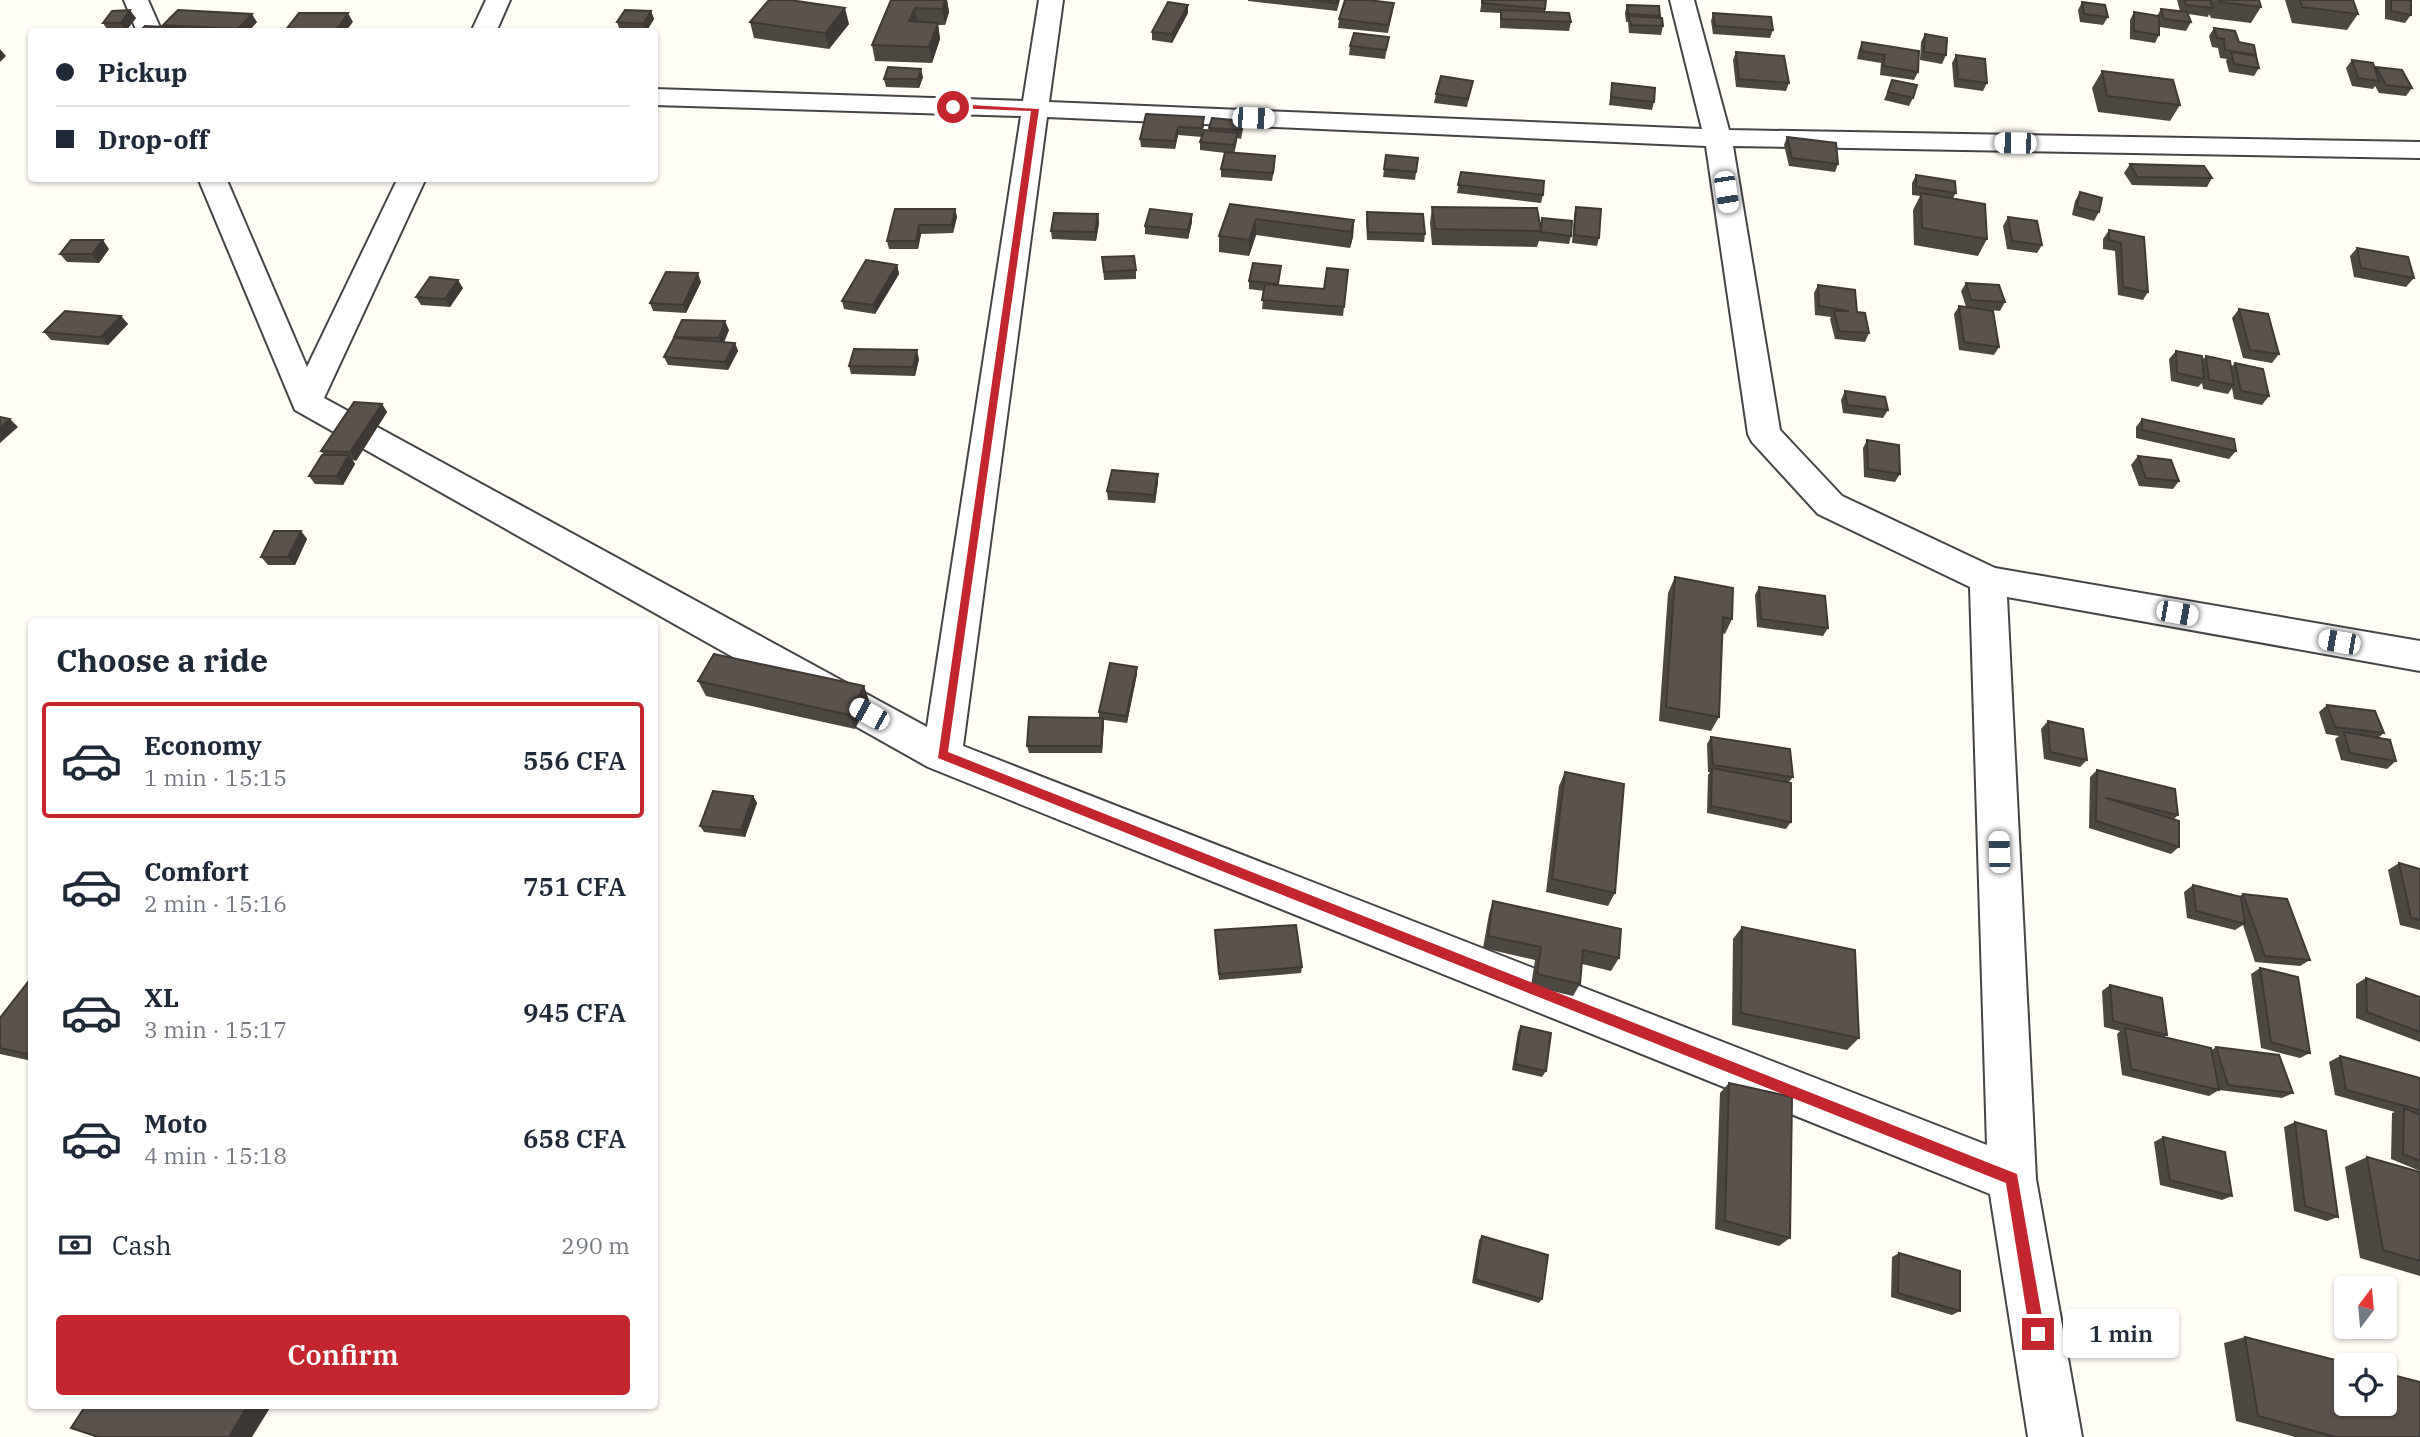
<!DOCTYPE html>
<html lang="en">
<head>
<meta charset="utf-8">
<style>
  body { margin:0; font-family:"IBM Plex Serif",serif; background:#f6f6f7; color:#1f2937; height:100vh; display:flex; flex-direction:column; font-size:26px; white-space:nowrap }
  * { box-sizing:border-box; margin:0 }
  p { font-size:23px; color:#747a83 }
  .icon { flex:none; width:38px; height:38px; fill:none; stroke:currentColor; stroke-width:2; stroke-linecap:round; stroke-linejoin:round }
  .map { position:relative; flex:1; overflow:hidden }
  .side { position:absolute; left:28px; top:618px; width:630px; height:791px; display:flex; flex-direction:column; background:#fff; border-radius:7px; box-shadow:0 2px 5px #0004 }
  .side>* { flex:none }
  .hud { position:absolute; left:28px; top:28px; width:630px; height:154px; border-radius:7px; box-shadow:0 2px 5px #0004; display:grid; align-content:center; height:154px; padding:0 28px; background:#fff }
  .needle { width:46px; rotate:16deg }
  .tools { position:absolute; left:2334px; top:1276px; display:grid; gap:14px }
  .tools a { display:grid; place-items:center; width:63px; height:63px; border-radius:7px; background:#fff; box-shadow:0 2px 5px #0004; font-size:35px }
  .end { position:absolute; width:32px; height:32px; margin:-16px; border:9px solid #c4262e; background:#fff; box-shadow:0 0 0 4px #fff }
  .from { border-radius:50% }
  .bubble { position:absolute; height:49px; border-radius:7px; background:#fff; box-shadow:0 2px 5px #0004; font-size:23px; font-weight:600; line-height:49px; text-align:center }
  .car { position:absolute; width:21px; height:42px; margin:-21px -10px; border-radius:9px; box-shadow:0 0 5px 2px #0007; background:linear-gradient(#fff 24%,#345 0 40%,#fff 0 76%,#345 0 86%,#fff 0) }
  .hud b { display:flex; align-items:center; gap:24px; height:66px; font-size:26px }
  .hud b+b { border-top:2px solid #e0e1e3 }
  .hud i { width:18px; height:18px; background:#1f2937 }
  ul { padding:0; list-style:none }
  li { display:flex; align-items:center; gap:21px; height:116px; margin:0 14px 10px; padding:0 14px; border:4px solid transparent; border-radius:7px }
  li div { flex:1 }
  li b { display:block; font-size:26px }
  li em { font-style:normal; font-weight:600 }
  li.current { border-color:#c4262e }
  li>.icon { width:63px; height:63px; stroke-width:1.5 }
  h2 { padding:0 28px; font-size:32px; line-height:84px }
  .pay { display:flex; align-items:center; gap:18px; height:77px; padding:0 28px; font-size:26px }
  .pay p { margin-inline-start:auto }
  .button { display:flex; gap:14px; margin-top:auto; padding:14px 28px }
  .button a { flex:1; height:80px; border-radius:7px; background:#c4262e; color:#fff; font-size:28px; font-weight:600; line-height:80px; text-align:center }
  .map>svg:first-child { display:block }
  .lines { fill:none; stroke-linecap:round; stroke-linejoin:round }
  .street-casing { stroke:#444; stroke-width:4 }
  .street { fill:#fff; fill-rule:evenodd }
  .wall { fill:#4d4742 }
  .shaded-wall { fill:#3f3936 }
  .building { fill:#5a524d; stroke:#3f3936; stroke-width:2 }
  .route { fill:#c4262e }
</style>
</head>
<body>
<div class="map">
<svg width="2420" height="1437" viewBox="0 0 2420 1437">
  <rect width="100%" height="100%" fill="#fffdf5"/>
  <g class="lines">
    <!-- street casing -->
    <g class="street-casing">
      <path id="street" d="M124 0H148L162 32H137Z
        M486 0H510L496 32H471Z
        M1039 0H1063L1049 102 1702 129 1670 0H1694L1729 130 2420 142V158L1733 146 1780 430 1842 496 1995 568 2420 641V671L2007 597 2036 1179 2082 1437H2028L1990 1194 928 767 295 410 198 178H226L307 367 398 178H426L324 398 927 727 1021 116 654 105V89L1023 101ZM1047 117 1706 146 1748 434 1752 442 1818 514 1970 587 1987 1145 963 746Z"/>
    </g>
    <!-- street -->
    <use href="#street" class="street"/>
  </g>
  <!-- wall -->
  <path class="wall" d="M891 0H947L949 12 945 25H938L940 39 932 63 875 61 872 45Z
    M1248 0H1340L1337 11 1248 1Z
    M1482 0H1546L1545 12 1571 22 1569 31 1500 28V13L1480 12Z
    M2177 0H2259L2261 7 2251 23 2211 18 2209 14 2208 17 2188 14 2191 22 2186 31 2160 27 2159 35 2155 43 2130 39V20L2134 12 2157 16 2161 9 2180 11Z
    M2285 0H2353L2358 14 2347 30 2292 23Z
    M2385 0H2411V15L2405 23 2385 19Z
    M2082 2 2108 17 2103 25 2080 22 2078 10Z
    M1627 5 1660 16V18L1663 26 1661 35 1629 33 1628 22H1626L1625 13Z
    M651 11 654 19 646 32 620 31 617 22Z
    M1393 11 1388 33 1338 28 1339 19Z
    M1188 13 1172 43 1152 40V32Z
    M1713 13 1773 30 1770 38 1713 34 1711 21Z
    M136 18 126 31H108L103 23Z
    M257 22 248 32H139L164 27 163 25Z
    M750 22 849 24 829 49 754 38Z
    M2214 28 2239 42 2256 55 2255 56 2259 68 2254 76 2229 72 2226 61 2227 59 2220 58 2218 48 2212 47 2209 36Z
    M1925 34 1946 55 1942 64 1920 60 1921 42Z
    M1389 37 1385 59 1349 55 1350 46Z
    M1862 42 1918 72 1914 80 1880 75 1881 63 1857 59 1859 50Z
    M1736 52 1789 83 1786 91 1736 87 1733 60Z
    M1956 55 1987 83 1983 91 1954 87 1952 63Z
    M2352 60 2375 69 2376 67 2412 88 2406 96 2379 93 2375 86 2373 89 2352 86 2346 68Z
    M2102 71 2180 105 2170 121 2098 112 2092 88Z
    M923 77 919 88 886 87 884 79Z
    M1892 80 1913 98 1909 106 1884 100Z
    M1473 81 1467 107 1434 103 1436 94Z
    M1612 83 1654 102 1652 110 1609 105Z
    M1146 114 1204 126 1202 134 1209 130V128L1243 121V129L1241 139 1237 138 1234 153 1275 165 1272 181 1221 177V169L1225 153 1200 150V142L1202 137 1178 135 1175 149 1141 147 1140 139Z
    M1787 137 1838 164 1835 172 1789 166 1784 145Z
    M1386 155 1418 158 1415 180 1383 177Z
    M2130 164 2212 178 2207 187 2132 185 2124 173Z
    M1461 172 1543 195 1541 203 1457 193Z
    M1916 175 1956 193 1953 198 1987 239 1978 256 1914 245 1913 210 1920 196 1912 195V183Z
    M2080 192 2099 212 2094 221 2072 215 2075 201Z
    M1230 204 1354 220 1353 237 1350 248 1256 235 1249 256 1219 252V236Z
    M1432 207 1540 226 1542 218 1571 236 1569 244 1539 241 1537 247 1432 245 1430 223Z
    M1576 207 1599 238 1597 246 1572 243 1574 215Z
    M955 209 957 217 953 233 921 234 918 249H889L887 241Z
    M1367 212 1425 234 1424 242 1367 240 1366 220Z
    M1098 214 1099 223 1096 241 1052 239 1051 231Z
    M1192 214V222L1188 239 1145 234V226Z
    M2008 217 2042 245 2037 253 2007 249 2003 226Z
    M2109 230 2144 237 2148 292 2143 300 2118 295 2115 251 2103 249V239Z
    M2357 248 2414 278 2406 287 2354 277 2350 256Z
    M109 249 99 263 67 262 60 254Z
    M1102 257 1136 270V279L1104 280Z
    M897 265 899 274 875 314 844 309 842 301Z
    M1348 270 1343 316 1262 309 1264 291 1249 289V281L1280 275 1278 285 1324 289Z
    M701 282 686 313 653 311 650 303Z
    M1966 283 2005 302 2000 311 1979 309 1999 347 1994 355 1959 350 1954 314 1959 306 1966 307 1961 291Z
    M1818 285 1869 333 1865 342 1835 339 1830 319 1831 317 1815 315 1814 293Z
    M463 288 450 307 421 305 416 297Z
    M2239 309 2279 354 2272 363 2243 358 2232 318Z
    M121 316 128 324 108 345 51 340 44 332Z
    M729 330 724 342 735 343 738 351 728 370 668 365 664 357 675 338 674 337Z
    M2176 351 2202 360 2206 356 2231 367 2235 363 2269 396 2262 405 2234 399 2232 388 2228 394 2203 389 2202 383 2198 387 2171 381 2169 359Z
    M919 359 915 376 851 374 849 366Z
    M1845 391 1888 410 1883 418 1843 413 1841 400Z
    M382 404 387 412 356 461 353 460 355 464 343 485 315 484 309 476 324 455 321 451Z
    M2142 419 2236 451 2229 459 2136 438V427Z
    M1867 440 1900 474 1895 482 1864 477 1863 448Z
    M2138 456 2179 481 2173 489 2139 486 2131 465Z
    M1158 482 1155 503 1108 500 1107 491Z
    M301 531 307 539 295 565H268L261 557Z
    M1675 577 1732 619 1725 634 1722 633 1719 717 1711 731 1659 721 1668 593Z
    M1759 587 1828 628 1823 636 1757 627 1755 595Z
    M1137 667V674L1127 723 1104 720 1102 753H1029L1027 746 1099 718V712Z
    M698 681 864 686 869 701 855 729 706 696Z
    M2327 705 2384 733 2378 738 2396 761 2387 769 2341 760 2335 739 2339 736 2326 734 2319 712Z
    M2048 721 2087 760 2080 767 2044 759 2041 729Z
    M1711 737 1793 777 1789 782 1791 822 1786 829 1707 813 1708 775 1710 772H1708L1707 744Z
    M2097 770 2178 815 2174 819 2179 847 2171 854 2089 828 2090 777Z
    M1565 772 1615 893 1608 906 1546 892 1559 786Z
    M753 796 757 803 745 837 704 832 700 826Z
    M2399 863 2420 869V930L2400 925 2388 870Z
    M2193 885 2240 896 2243 894 2310 960 2300 966 2255 962 2243 925 2235 930 2187 918 2184 892Z
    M1493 901 1619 958 1611 971 1582 964 1580 984 1573 996 1531 986 1535 960 1483 948 1489 914Z
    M1742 927 1859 1038 1847 1050 1732 1025 1733 939Z
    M1215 930 1302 967 1301 973 1219 980Z
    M2260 968 2310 1053 2300 1058 2261 1048 2251 974Z
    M32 977V1061L0 1054V1018Z
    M2366 978 2420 997V1042L2356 1018V984Z
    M2110 985 2167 1035 2164 1037 2212 1050 2216 1047 2293 1093 2282 1098 2219 1090 2209 1096 2122 1075 2117 1034 2120 1031 2104 1027 2102 991Z
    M1521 1026 1546 1071 1542 1077 1512 1070 1518 1032Z
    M2340 1056 2420 1078V1171L2391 1159 2392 1113 2395 1112 2335 1095 2329 1062Z
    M1729 1083 1790 1238 1779 1246 1715 1229 1720 1093Z
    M2295 1122 2338 1217 2327 1221 2294 1211 2284 1127Z
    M2163 1137 2232 1196 2222 1200 2160 1185 2154 1142Z
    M2367 1157 2420 1172V1276L2360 1258 2345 1167Z
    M1482 1236 1542 1299 1539 1303 1472 1283 1479 1240Z
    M1899 1253 1960 1311 1952 1315 1891 1297 1892 1257Z
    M2245 1337 2420 1437H2295L2236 1421 2224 1343Z"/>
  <!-- shaded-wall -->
  <path class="shaded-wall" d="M945 0H947L949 12 945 25 942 9Z
    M1188 5V13L1172 43V34Z
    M845 8 849 24 829 49 825 33Z
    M915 8 918 24 909 21Z
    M130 10 136 18 126 31 121 23Z
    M651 11 654 19 646 32 643 24Z
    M348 13 353 22 345 32H335Z
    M252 14 257 22 248 32H239L238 29Z
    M938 23 940 39 932 63 929 47Z
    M0 49 6 56 0 62Z
    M921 69 923 77 919 88 918 79Z
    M1178 127V135L1175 149V141Z
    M1238 133 1237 141 1234 154V145Z
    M955 209 957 217 953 233 952 225Z
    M1098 214 1099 223 1096 241 1095 232Z
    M1192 214V222L1188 239V230Z
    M1256 219V235L1249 256V240Z
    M1354 220 1353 237 1350 248 1351 232Z
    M919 225 921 234 918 249 916 241Z
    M103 240 109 249 99 263 92 254Z
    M897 265 899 274 875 314 873 305Z
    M698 273 701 282 686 313 683 305Z
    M458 280 463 288 450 307 445 299Z
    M121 316 128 324 108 345 101 337Z
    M725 321 729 330 722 347 719 338Z
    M735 343 738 351 728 370 725 362Z
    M917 350 919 359 915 376 913 367Z
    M382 404 387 412 356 461 350 452Z
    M10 419 18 427 0 443V428Z
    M349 455 355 464 343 485 337 476Z
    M1158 474V482L1155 503 1154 495Z
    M301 531 307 539 295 565 288 557Z
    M1137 667V674L1127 723 1126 716Z
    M864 686 869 701 855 729 849 715Z
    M1103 718 1104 725 1102 753 1101 746Z
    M753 796 757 803 745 837 741 830Z
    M248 1405H263L270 1408 252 1437H229Z"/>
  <!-- building -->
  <path class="building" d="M769 0H790L845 8 825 33 750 22Z
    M891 0H945L942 9 915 8 909 21 938 23 929 47 872 45Z
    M1312 0H1338L1337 3Z
    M1345 0H1367L1394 3 1388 25 1339 19Z
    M1482 0H1546L1545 9 1482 3Z
    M2184 0H2210L2213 8 2186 5Z
    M2220 0H2259L2261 7 2220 2Z
    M2300 0H2353L2358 14 2302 7Z
    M2391 0H2411V15L2391 11Z
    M1168 2 1188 5 1172 34 1152 32Z
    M2082 2 2105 5 2108 17 2084 14Z
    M1627 5 1659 6 1660 16 1628 14Z
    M2161 9 2187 12 2191 22 2164 19Z
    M130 10 121 23H103L112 11Z
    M178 10 252 14 238 29 163 25Z
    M625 10 651 11 643 24 617 22Z
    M1501 10 1569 13 1571 22 1501 19Z
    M2134 12 2159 16V35L2134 31Z
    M299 13H348L335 32H284Z
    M1713 13 1771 17 1773 30 1715 26Z
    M1629 16 1662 18 1663 26 1631 25Z
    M145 26 185 28 182 32H139Z
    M2214 28 2235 31 2239 42 2254 45 2256 55 2225 50 2224 39 2217 38Z
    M1354 33 1389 37 1386 50 1350 46Z
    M1925 34 1947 38 1946 55 1924 52Z
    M1862 42 1919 51 1918 72 1883 66 1885 55 1861 51Z
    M1736 52 1784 56 1789 83 1739 79Z
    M2231 52 2256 56 2259 68 2234 64Z
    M1956 55 1985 59 1987 83 1958 79Z
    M2352 60 2373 63 2379 81 2358 78Z
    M888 67 921 69 918 79H884Z
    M2376 67 2402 70 2412 88 2386 85Z
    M2102 71 2173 80 2180 105 2107 96Z
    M1441 76 1473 81 1468 99 1436 94Z
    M1892 80 1917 85 1913 98 1888 92Z
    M1612 83 1655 88 1654 102 1611 97Z
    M1146 114 1204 117 1202 128 1178 127 1175 141 1140 139Z
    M1212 118 1243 121 1241 130 1209 128Z
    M1204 130 1238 133 1234 145 1200 142Z
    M1787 137 1836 143 1838 164 1792 158Z
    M1225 152 1275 156 1273 173 1221 169Z
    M1386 155 1418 158 1416 172 1384 169Z
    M2130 164 2204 166 2212 178 2137 177Z
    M1461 172 1544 181 1543 195 1458 185Z
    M1916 175 1955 181 1956 193 1916 187Z
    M2080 192 2102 198 2099 212 2077 207Z
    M1921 193 1985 204 1987 239 1922 228Z
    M1230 204 1354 220 1351 232 1256 219 1249 240 1219 236Z
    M1432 207 1537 208 1541 231 1435 229Z
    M1576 207 1601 209 1599 238 1574 235Z
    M895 209H955L952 225H919L916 241H887Z
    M1150 209 1192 214 1188 230 1145 226Z
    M1367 212 1423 214 1425 234 1368 232Z
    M1054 213 1098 214 1095 232 1051 231Z
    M2008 217 2037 221 2042 245 2012 241Z
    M1542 218 1572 221 1571 236 1541 232Z
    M2109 230 2144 237 2148 292 2123 287 2121 243 2109 240Z
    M71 240H103L92 254H60Z
    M2357 248 2408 257 2414 278 2361 268Z
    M1134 256 1136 270 1104 272 1102 257Z
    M866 260 897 265 873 305 842 301Z
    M1253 263 1281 266 1278 284 1249 281Z
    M1327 268 1348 270 1344 307 1262 300 1265 284 1324 289Z
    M666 272 698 273 683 305 650 303Z
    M430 277 458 280 445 299 416 297Z
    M1966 283 1999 285 2005 302 1971 300Z
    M1818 285 1855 290 1857 312 1865 313 1869 333 1839 331 1834 311H1849L1819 306Z
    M1959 306 1993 311 1999 347 1964 342Z
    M2239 309 2268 314 2279 354 2250 350Z
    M65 311 121 316 101 337 44 332Z
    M682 320 725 321 719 338 674 337Z
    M674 338 735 343 725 362 664 357Z
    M854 349 917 350 913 367 849 366Z
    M2176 351 2202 356 2204 379 2177 373Z
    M2206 356 2230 361 2234 385 2209 380Z
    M2235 363 2263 369 2269 396 2241 391Z
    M1845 391 1885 397 1888 410 1847 405Z
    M354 402 382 404 350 452 321 451Z
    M0 417 10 419 0 428Z
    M2142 419 2234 439 2236 451 2142 430Z
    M1867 440 1899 445 1900 474 1868 469Z
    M322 455H349L337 476H309Z
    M2138 456 2171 460 2179 481 2146 478Z
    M1112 470 1158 474 1154 495 1107 491Z
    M274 531H301L288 557H261Z
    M1675 577 1733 588 1732 619 1723 617 1719 717 1666 707Z
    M1759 587 1825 596 1828 628 1761 619Z
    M714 654 864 686 849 715 698 681Z
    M1110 663 1137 667 1126 716 1099 712Z
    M2327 705 2375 711 2384 733 2335 727Z
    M1029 717 1103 718 1101 746H1027Z
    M2048 721 2083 729 2087 760 2050 752Z
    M2344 732 2390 740 2396 761 2350 753Z
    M1711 737 1790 749 1793 777 1713 765Z
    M1712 768 1791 783V822L1711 806Z
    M2097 770 2175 789 2178 815 2106 798 2179 821V847L2096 821Z
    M1565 772 1624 784 1615 893 1552 879Z
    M713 791 753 796 741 830 700 826Z
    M2399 863 2420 869V920L2411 918Z
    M2193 885 2241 897 2245 924 2196 911Z
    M2243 894 2287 899 2310 960 2265 956Z
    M1493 901 1621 929 1619 958 1583 950 1580 984 1537 974 1541 947 1488 936Z
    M1296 925 1302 967 1219 974 1215 930Z
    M1742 927 1855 950 1859 1038 1741 1013Z
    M2260 968 2298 977 2310 1053 2271 1042Z
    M32 977V1055L0 1048V1018Z
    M2366 978 2420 997V1032L2367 1012Z
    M2110 985 2162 998 2167 1035 2113 1021Z
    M1521 1026 1551 1033 1546 1071 1515 1064Z
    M2125 1028 2211 1048 2219 1090 2131 1069Z
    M2216 1047 2279 1055 2293 1093 2228 1085Z
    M2340 1056 2420 1078V1110L2346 1090Z
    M1729 1083 1792 1097 1790 1238 1725 1221Z
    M2404 1108 2420 1115V1161L2403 1154Z
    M2295 1122 2326 1131 2338 1217 2305 1206Z
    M2163 1137 2225 1152 2232 1196 2170 1180Z
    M2367 1157 2420 1172V1261L2383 1250Z
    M1482 1236 1548 1255 1542 1299 1475 1279Z
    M1899 1253 1960 1271V1311L1898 1293Z
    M2245 1337 2355 1365H2347V1404H2385V1373L2420 1382V1437H2336L2258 1416Z
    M86 1405H248L229 1437H98L71 1428Z"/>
  <!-- route -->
  <path class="route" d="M953 104 1039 109 948 752 2017 1174 2045 1334 2043 1339H2032L2030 1334 2006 1183 938 758 1031 111 951 108Z"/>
</svg>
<div class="tools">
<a><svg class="needle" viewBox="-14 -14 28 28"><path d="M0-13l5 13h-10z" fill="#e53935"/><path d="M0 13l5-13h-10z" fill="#747a83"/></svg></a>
<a><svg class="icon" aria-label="locate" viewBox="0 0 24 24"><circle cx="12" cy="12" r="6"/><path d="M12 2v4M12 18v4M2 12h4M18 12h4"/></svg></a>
</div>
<i class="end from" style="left:953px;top:107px"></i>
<i class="end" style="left:2038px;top:1334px"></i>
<div class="bubble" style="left:2063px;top:1309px;width:116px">1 min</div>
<i class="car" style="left:1253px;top:118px;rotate:92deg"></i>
<i class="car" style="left:2015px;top:143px;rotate:271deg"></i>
<i class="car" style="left:1726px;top:192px;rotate:171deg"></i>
<i class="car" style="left:2177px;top:613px;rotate:100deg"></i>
<i class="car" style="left:2339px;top:642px;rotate:280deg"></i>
<i class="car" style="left:869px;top:714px;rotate:299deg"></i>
<i class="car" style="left:1999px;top:852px;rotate:358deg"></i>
<div class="hud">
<b><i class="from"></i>Pickup</b>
<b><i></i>Drop-off</b>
</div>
<section class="side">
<h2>Choose a ride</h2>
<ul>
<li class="current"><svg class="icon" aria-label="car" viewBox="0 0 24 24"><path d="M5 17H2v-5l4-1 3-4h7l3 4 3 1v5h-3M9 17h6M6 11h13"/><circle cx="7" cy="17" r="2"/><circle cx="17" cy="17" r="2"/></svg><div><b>Economy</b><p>1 min · 15:15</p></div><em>556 CFA</em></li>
<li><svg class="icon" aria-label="car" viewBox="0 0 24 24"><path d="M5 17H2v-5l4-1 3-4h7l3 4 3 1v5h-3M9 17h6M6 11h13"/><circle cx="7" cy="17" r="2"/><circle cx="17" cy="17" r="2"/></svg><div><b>Comfort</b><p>2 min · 15:16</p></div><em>751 CFA</em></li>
<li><svg class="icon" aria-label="car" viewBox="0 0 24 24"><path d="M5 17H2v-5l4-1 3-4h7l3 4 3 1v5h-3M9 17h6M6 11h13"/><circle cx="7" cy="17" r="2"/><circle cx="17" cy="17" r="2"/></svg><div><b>XL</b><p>3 min · 15:17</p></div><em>945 CFA</em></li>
<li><svg class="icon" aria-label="car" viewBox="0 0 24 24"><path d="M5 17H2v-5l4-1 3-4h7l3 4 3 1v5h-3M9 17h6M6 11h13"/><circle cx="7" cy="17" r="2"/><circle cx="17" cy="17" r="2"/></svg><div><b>Moto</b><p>4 min · 15:18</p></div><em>658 CFA</em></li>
</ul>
<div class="pay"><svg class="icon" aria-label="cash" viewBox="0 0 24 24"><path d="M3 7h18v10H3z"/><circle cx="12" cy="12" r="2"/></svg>Cash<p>290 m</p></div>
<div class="button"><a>Confirm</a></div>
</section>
</div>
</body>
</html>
